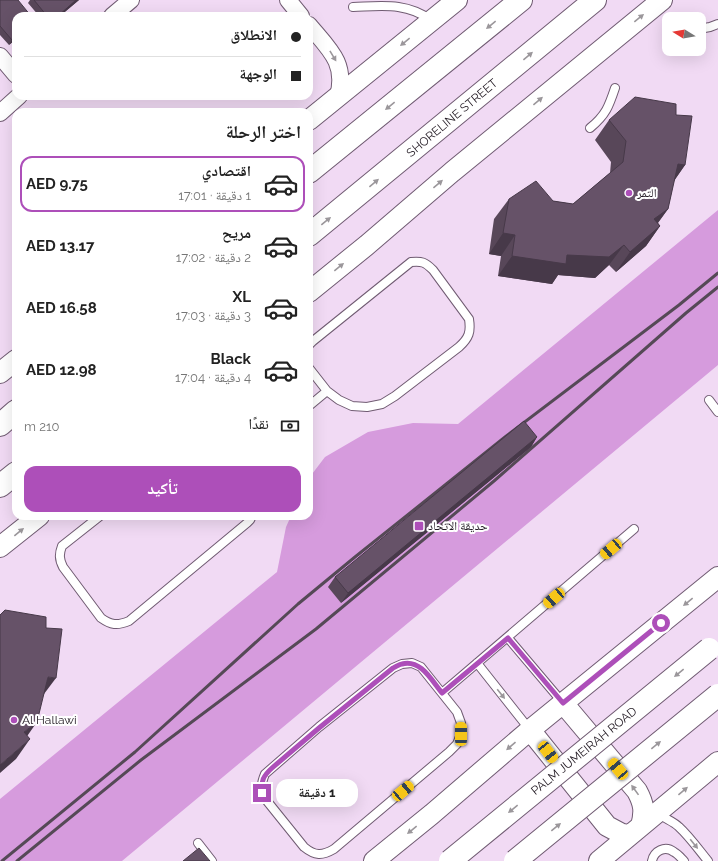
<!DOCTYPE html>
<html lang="ar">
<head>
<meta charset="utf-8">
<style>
  body { margin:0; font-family:Raleway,"Noto Naskh Arabic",sans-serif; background:#f6f6f6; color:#222; direction:rtl; height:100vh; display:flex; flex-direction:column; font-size:15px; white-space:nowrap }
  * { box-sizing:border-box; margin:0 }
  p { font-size:13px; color:#767676 }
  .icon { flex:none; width:22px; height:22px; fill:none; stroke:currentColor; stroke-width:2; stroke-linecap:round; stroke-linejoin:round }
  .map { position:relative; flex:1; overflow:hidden; direction:ltr }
  .panel { position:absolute; left:12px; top:108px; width:301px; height:412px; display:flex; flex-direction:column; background:#fff; border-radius:12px; box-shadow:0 4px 16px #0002; direction:rtl }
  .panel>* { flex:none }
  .banner { position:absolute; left:12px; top:12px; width:301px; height:88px; border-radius:12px; box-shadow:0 4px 16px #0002; direction:rtl; display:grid; align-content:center; height:88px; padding:0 12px; background:#fff }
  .needle { width:26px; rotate:281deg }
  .fabs { position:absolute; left:662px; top:12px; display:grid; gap:8px }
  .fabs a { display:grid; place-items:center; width:44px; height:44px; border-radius:8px; background:#fff; box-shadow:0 4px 16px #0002; font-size:20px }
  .end { position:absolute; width:18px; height:18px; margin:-9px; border:5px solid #ad4fb9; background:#fff; box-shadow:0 0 0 2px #fff }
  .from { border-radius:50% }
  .bubble { position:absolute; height:28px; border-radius:12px; background:#fff; box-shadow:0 4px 16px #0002; font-size:13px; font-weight:700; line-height:28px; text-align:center; direction:rtl }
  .car { position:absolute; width:12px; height:24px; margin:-12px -6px; border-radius:5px; box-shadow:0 0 3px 1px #0007; background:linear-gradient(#f5c518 24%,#345 0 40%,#f5c518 0 76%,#345 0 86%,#f5c518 0) }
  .banner b { display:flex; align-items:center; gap:14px; height:38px; font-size:15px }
  .banner b+b { border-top:1px solid #e0e0e0 }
  .banner i { width:10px; height:10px; background:#222 }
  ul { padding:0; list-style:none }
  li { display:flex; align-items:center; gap:12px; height:56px; margin:0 8px 6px; padding:0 4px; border:2px solid transparent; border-radius:12px }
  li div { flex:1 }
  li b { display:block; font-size:15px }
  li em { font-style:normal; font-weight:700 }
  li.active { border-color:#ad4fb9 }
  li>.icon { width:36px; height:36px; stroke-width:1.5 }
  h2 { padding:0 12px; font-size:18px; line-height:48px }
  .pay { display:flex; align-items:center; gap:10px; height:44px; padding:0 12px; font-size:15px }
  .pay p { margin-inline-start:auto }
  .cta { display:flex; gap:8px; margin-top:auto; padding:8px 12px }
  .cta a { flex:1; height:46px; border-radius:12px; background:#ad4fb9; color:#fff; font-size:16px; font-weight:700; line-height:46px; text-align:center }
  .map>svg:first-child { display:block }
  .green { fill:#d69bdd }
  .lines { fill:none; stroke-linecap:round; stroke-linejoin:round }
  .service-casing { stroke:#705b72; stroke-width:10 }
  .minor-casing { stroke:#705b72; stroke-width:18 }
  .tertiary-casing { stroke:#705b72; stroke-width:22 }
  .secondary-casing { stroke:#705b72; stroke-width:24 }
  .service { stroke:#fff; stroke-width:8 }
  .minor { stroke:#fff; stroke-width:16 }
  .tertiary { stroke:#fff; stroke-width:20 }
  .secondary { stroke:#fff; stroke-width:22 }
  .rail { stroke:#554956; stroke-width:3 }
  .secondary-bridge-casing { stroke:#705b72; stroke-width:24; stroke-linecap:butt }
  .secondary-bridge { stroke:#fff; stroke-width:22 }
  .wall { fill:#584759 }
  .shaded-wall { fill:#473949 }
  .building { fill:#665268; stroke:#473949 }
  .oneway { fill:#9b979b }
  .route { stroke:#ad4fb9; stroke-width:5 }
  .poi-dot { fill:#ad4fb9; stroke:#fff; stroke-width:1.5 }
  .labels { text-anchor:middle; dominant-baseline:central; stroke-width:4; stroke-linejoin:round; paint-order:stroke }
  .street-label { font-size:12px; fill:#201821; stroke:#fff }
  .poi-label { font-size:12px; fill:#201821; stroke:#fff; text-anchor:start }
</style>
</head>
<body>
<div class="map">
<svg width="718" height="861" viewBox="0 0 718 861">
  <rect width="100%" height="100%" fill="#f1daf4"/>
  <!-- green -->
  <path class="green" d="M718 210V365L122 861H0V799L277 572 286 527 291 516H309V478L325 457 368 432 413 423 458 424Z"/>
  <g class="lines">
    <!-- service casing -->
    <g class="service-casing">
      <path id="service" d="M353 7C382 6 406 2 431 20
        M699 29 710 27 718 24
        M590 128C606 115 609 106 615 88
        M309 345 313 341 411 262C422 261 425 262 433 270L469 319C471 332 469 338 459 347L395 396 382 404 367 407 352 406 339 400 327 391 309 368
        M709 400 718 412
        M309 406 327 391
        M100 516 62 546C59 554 59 559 63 567L101 618C111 625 117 626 129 621L247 523 250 520 252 516
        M508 638 563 703
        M412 663 421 667 457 712 461 723V734L457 744 449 752 334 849C322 856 315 856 304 847L267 801C261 790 260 786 265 774L319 727 393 668 402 664Z
        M477 663 530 730
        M442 693 634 529
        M658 813C665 819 673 821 679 827 689 836 699 850 708 861
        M198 843 212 861
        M652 861C654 851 665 845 674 852 678 854 681 858 684 861"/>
    </g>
    <!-- minor casing -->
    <g class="minor-casing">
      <path id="minor" d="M288 0 301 16
        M112 16 131 0
        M309 25C329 49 347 63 338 96
        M0 56 16 75
        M0 113 19 96"/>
    </g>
    <!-- tertiary casing -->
    <g class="tertiary-casing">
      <path id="tertiary" d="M309 120 457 0
        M309 292 367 245 452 172 662 0
        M0 373 16 360
        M0 547 39 516
        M563 703 637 791C644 804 645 811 641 826
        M530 730 607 826 622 834 629 835
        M374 861 432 814 530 730 718 577
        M599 861 718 762"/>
    </g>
    <!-- secondary casing -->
    <g class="secondary-casing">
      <path id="secondary" d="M309 172 521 0
        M309 235 595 0
        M0 425 16 411
        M0 486 16 473"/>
    </g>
    <!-- service -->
    <use href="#service" class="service"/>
    <!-- minor -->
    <use href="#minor" class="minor"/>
    <!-- tertiary -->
    <use href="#tertiary" class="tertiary"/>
    <!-- secondary -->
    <use href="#secondary" class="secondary"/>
    <!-- rail -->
    <path class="rail" d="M2 861 135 752 298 604 355 557 505 437 679 305 718 273
      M17 861 141 760 316 629 494 481 686 313 718 287"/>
    <!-- secondary-bridge casing -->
    <g class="secondary-bridge-casing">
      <path id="secondary-bridge" d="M450 861 709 649
        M515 861 718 695"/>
    </g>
    <!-- secondary-bridge -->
    <use href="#secondary-bridge" class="secondary-bridge"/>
  </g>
  <!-- wall -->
  <path class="wall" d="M0 0 16 39 9 45 0 35Z
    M30 0H79L60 16H39L28 3Z
    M676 115 685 165 674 181 668 209 658 223 660 226 646 246 616 272 609 265 595 278 558 275 552 284 498 276 501 256 489 254 494 219 509 199 553 201 573 204 610 173 611 162 595 140 609 120Z
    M537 437 531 447 341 603 328 587 335 577Z"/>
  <!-- shaded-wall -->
  <path class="shaded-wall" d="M76 0H79L60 16H58Z
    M16 37V39L9 45 12 40Z
    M678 164 685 165 671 185Z
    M668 209 653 229 654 219Z
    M660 226 646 246 616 272 630 252Z
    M503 233 515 235 501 256 489 254Z
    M624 245 609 265 595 278 558 275 552 284 498 276 512 256 567 255Z
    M537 437 531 447 341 603 348 593Z
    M48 677 56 678 41 698Z
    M37 722 23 742 24 732Z
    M30 739 16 759 0 773V765Z"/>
  <!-- building -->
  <path class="building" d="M0 0H18L31 16H16V37L12 40 0 26Z
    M34 0H76L58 16H47Z
    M635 97 676 104V115L692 116 685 165 678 164 668 209 654 219 660 226 630 252 624 245 609 257 567 255 566 264 512 256 515 235 503 233 509 199 536 181 553 201 573 204 623 162 626 141 609 120Z
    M524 421 537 437 348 593 335 577Z
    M5 610 46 617V628L62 629 56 678 48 677 37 722 24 732 30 739 0 765V615Z
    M199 848 210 861H183Z"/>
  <!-- one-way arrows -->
  <defs><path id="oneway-solid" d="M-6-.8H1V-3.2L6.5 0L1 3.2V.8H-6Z"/></defs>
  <g class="oneway">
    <use href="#oneway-solid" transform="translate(639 18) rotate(-39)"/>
    <use href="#oneway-solid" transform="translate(491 25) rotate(141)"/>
    <use href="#oneway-solid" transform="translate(405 42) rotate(141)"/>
    <use href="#oneway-solid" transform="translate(333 56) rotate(59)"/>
    <use href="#oneway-solid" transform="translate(528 56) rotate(-40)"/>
    <use href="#oneway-solid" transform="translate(538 101) rotate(-40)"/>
    <use href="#oneway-solid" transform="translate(390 106) rotate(141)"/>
    <use href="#oneway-solid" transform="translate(374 183) rotate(-40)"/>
    <use href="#oneway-solid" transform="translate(438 184) rotate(-40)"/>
    <use href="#oneway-solid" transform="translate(326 221) rotate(-39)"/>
    <use href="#oneway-solid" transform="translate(339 267) rotate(-39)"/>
    <use href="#oneway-solid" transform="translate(19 532) rotate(-39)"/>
    <use href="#oneway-solid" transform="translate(688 602) rotate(141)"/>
    <use href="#oneway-solid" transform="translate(679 673) rotate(141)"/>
    <use href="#oneway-solid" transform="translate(501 694) rotate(51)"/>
    <use href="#oneway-solid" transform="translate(656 745) rotate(-39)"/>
    <use href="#oneway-solid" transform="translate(511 746) rotate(139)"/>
    <use href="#oneway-solid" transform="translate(635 790) rotate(-126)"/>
    <use href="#oneway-solid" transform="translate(683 791) rotate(-40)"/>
    <use href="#oneway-solid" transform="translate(513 809) rotate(141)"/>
    <use href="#oneway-solid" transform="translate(556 827) rotate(-39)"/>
    <use href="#oneway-solid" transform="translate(412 830) rotate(141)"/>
    <use href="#oneway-solid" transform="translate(694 844) rotate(51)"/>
  </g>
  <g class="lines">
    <!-- route -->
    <path class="route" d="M262 793C261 781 263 776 272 768L319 728 393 668C396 667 399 664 402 664 421 659 432 681 442 693L508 638 563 703 661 623"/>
  </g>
  <!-- markers -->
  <g class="poi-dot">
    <circle cx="629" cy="193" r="4"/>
    <rect x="414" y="521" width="10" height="10" rx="2"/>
    <circle cx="14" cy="720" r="4"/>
  </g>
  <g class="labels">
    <!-- street labels -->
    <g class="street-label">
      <text transform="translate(452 118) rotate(-40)">SHORELINE STREET</text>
      <text transform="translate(584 751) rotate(-39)">PALM JUMEIRAH ROAD</text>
    </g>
    <!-- poi labels -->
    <g class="poi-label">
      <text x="637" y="193">التمر</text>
      <text x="428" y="526">حديقة الاتحاد</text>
      <text x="22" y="720">Al Hallawi</text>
    </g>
  </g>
</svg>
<div class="fabs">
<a><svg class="needle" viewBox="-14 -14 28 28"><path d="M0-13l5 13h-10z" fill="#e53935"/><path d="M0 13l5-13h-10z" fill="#767676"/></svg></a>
</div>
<i class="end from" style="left:661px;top:623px"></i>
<i class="end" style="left:262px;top:793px"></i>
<div class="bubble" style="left:276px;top:779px;width:82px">1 دقيقة</div>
<i class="car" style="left:611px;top:549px;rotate:230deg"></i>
<i class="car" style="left:554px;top:598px;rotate:229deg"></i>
<i class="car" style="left:461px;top:734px;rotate:0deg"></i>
<i class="car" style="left:548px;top:752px;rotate:142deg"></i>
<i class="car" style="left:618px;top:769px;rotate:320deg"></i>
<i class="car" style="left:403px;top:791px;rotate:50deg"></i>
<div class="banner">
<b><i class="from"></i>الانطلاق</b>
<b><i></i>الوجهة</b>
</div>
<section class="panel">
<h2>اختر الرحلة</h2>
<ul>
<li class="active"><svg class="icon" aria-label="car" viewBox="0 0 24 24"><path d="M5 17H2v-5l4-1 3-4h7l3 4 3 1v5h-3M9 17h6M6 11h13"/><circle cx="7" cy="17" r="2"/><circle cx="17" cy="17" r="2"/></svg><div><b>اقتصادي</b><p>1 دقيقة · 17:01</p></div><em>AED 9.75</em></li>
<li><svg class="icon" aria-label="car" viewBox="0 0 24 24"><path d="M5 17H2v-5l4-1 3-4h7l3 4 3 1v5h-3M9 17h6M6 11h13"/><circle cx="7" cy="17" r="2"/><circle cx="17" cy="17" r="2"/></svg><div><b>مريح</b><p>2 دقيقة · 17:02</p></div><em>AED 13.17</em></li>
<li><svg class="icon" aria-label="car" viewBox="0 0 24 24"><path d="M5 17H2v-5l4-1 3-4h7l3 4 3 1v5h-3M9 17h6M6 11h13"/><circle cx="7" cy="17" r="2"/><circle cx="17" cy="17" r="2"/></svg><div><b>XL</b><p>3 دقيقة · 17:03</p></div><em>AED 16.58</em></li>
<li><svg class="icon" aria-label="car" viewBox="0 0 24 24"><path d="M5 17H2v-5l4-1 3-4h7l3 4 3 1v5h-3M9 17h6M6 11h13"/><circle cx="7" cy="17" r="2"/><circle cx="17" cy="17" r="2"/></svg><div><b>Black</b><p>4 دقيقة · 17:04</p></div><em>AED 12.98</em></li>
</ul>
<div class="pay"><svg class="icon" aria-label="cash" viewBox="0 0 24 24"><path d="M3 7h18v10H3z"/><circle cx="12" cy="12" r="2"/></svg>نقدًا<p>210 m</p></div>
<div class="cta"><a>تأكيد</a></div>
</section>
</div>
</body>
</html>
